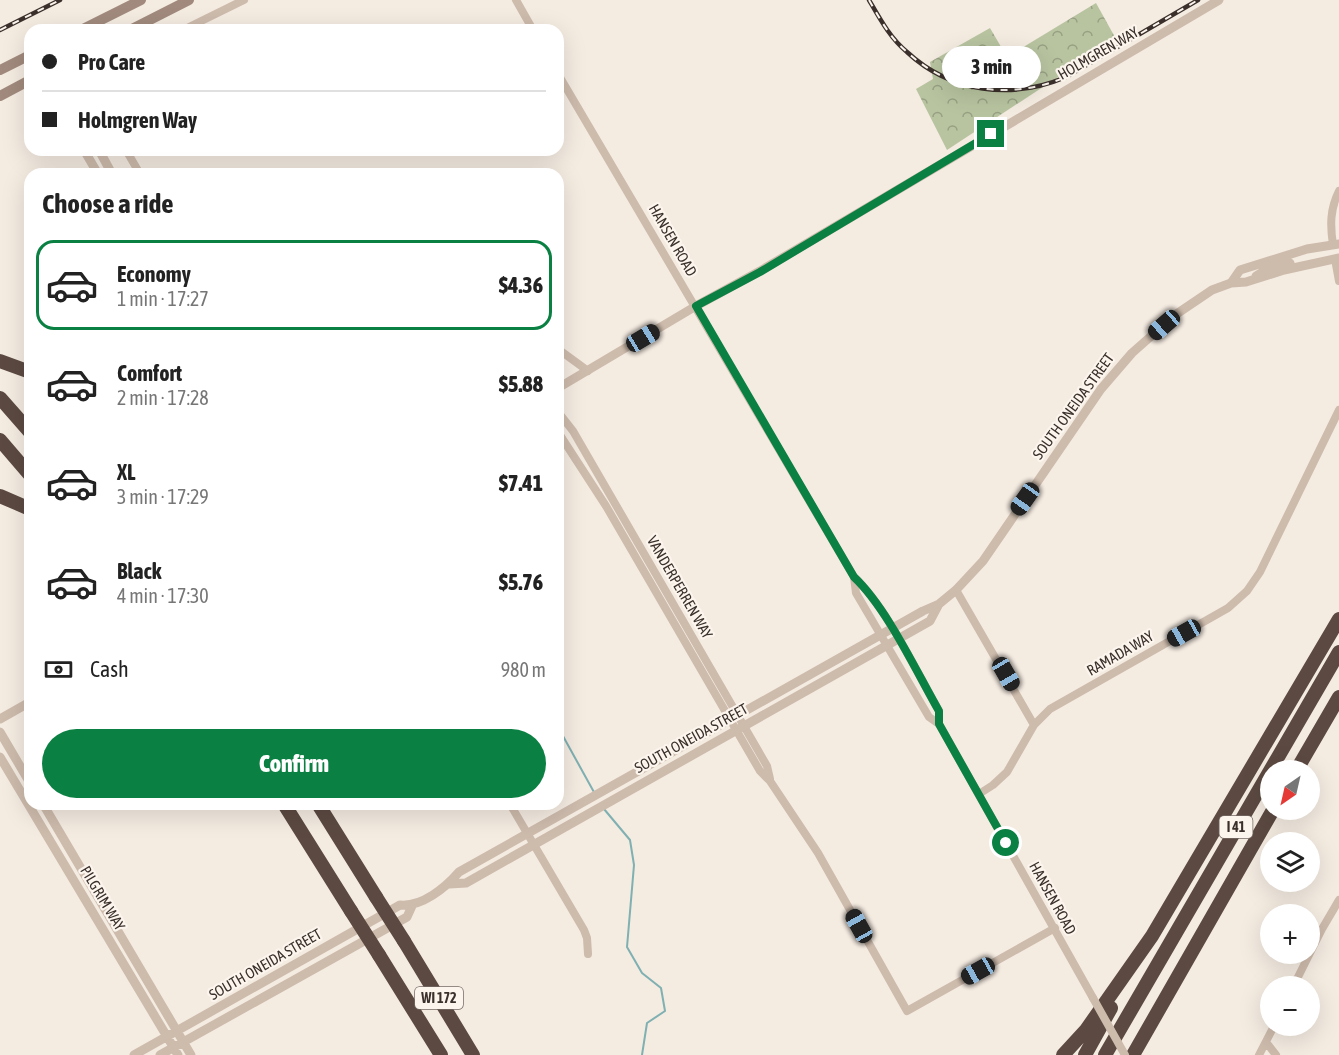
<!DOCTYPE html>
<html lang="en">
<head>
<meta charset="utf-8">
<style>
  body { margin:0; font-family:"Asap Condensed",sans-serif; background:#f2f2f2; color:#222; height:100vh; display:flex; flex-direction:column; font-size:22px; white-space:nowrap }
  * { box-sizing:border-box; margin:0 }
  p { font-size:20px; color:#767676 }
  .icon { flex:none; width:33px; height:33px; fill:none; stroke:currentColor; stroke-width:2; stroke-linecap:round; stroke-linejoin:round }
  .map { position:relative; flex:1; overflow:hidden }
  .drawer { position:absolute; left:24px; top:168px; width:540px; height:642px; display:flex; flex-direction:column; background:#fff; border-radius:18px; box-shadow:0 6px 24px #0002 }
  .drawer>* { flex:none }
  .top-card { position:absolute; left:24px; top:24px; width:540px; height:132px; border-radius:18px; box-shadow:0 6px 24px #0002; display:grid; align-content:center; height:132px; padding:0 18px; background:#fff }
  .needle { width:39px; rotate:214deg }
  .tools { position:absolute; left:1260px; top:760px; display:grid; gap:12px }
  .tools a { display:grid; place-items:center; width:60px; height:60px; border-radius:50%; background:#fff; box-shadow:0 6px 24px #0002; font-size:30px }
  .end { position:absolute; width:27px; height:27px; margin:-14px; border:8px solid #0b8043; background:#fff; box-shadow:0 0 0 3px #fff }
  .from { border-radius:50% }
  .bubble { position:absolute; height:42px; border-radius:21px; background:#fff; box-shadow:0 6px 24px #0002; font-size:20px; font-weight:800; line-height:42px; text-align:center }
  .car { position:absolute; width:18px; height:36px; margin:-18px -9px; border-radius:8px; box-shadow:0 0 4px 2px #0007; background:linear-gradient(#222 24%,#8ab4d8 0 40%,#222 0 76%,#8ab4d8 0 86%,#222 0) }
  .top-card b { display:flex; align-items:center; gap:21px; height:57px; font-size:22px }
  .top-card b+b { border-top:2px solid #e0e0e0 }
  .top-card i { width:15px; height:15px; background:#222 }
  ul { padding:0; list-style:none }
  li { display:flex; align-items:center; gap:18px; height:90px; margin:0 12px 9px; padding:0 6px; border:3px solid transparent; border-radius:18px }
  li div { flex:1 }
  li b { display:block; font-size:22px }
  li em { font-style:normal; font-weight:800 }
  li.on { border-color:#0b8043 }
  li>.icon { width:54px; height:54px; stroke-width:1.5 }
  h2 { padding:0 18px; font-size:27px; line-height:72px }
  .pay { display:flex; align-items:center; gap:15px; height:66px; padding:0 18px; font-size:22px }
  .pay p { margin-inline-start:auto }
  .action { display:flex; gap:12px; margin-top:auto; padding:12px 18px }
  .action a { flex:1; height:69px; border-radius:36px; background:#0b8043; color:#fff; font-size:24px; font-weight:800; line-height:69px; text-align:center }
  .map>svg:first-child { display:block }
  .forest { fill:url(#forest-crowns) }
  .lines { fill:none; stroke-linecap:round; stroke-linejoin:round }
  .stream { stroke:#7fb0b2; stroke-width:2 }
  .minor { stroke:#cdbbac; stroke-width:8 }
  .tertiary { stroke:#cdbbac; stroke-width:9 }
  .secondary { stroke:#a18a7d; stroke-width:10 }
  .motorway { stroke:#5c4a42; stroke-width:14 }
  .rail-casing { stroke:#3b302b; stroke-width:4.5 }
  .rail { stroke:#fbf5ee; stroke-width:2; stroke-dasharray:7; stroke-linecap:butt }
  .minor-bridge { stroke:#cdbbac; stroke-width:8 }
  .motorway-bridge { stroke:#5c4a42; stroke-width:14 }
  .route { stroke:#0b8043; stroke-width:8 }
  .labels { text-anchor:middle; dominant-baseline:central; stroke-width:4.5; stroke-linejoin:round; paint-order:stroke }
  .shield { fill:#fbf5ee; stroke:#756b66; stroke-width:1.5 }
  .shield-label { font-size:14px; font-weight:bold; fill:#3b302b }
  .street-label { font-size:15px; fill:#3b302b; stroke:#fbf5ee }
</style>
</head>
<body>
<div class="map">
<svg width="1339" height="1055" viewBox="0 0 1339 1055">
  <defs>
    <pattern id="forest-crowns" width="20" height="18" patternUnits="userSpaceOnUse" patternTransform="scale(1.5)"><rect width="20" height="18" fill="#b8c4a0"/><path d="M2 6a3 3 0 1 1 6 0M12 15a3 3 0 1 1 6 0" fill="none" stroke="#97a083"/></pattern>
  </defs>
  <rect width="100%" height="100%" fill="#f4ebe1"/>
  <!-- forest -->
  <path class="forest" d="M1096 3 1116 39 947 150 916 89 933 79 930 62 990 28 1007 57Z"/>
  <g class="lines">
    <!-- stream -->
    <path class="stream" d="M558 727 595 794
      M604 809 630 840 634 865 627 947 642 973 661 988 665 1011 647 1023 642 1055"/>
    <!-- minor -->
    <path class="minor" d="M516 0 533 30
      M183 30 244 0
      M558 74 854 577C887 608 916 671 939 711V724
      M126 150 140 174
      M1333 245C1330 225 1330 209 1339 191
      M1335 259 1339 281
      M558 349 588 371
      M558 412 573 431 767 766 770 779
      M558 432 606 506 760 771 770 781 818 853 907 1011 1055 928
      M854 577 856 593 929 717 939 724 1093 998
      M956 590 1034 725
      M979 794 993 785 1007 772 1034 725 1050 709 1228 608 1247 591 1260 572 1339 410
      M510 804 584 930 587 938 588 954
      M1293 987 1322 929 1339 900
      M1266 1042 1276 1055
      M1259 1055 1274 1026"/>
    <!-- tertiary -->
    <path class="tertiary" d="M84 150 98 174
      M99 150 112 174
      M1256 276 1269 268 1290 263
      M1231 283 1240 270 1307 249 1339 244
      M558 388 696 306 760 271 1219 0
      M0 719 30 702
      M0 732 30 783
      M0 757 178 1055
      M43 804 191 1055
      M449 884 466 883 930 621 939 604 956 590 983 561 1101 389 1132 353 1175 315 1212 290 1231 283 1246 282 1284 270 1339 258
      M134 1055 400 905C422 907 445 888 459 872L923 611 939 604
      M160 1055 407 917 412 906"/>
    <!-- secondary -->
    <path class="secondary" d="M81 30 141 0
      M130 30 189 0
      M0 70 30 55
      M0 96 30 80"/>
    <!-- motorway -->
    <path class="motorway" d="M0 361 30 372
      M0 398 30 432
      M0 440 30 475
      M0 496 30 509
      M1296 771 1339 697
      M284 804 351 911
      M318 804 376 897
      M404 941 473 1055
      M379 955 441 1055
      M1063 1055 1086 1030 1152 936 1339 619
      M1085 1055 1111 1008
      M1105 1055 1339 652
      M1133 1055 1273 810"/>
    <!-- rail casing -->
    <g class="rail-casing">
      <path id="rail" d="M869 0C880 19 890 38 907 52 951 93 1012 100 1066 77L1198 0
        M0 30 60 0"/>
    </g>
    <!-- rail -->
    <use href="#rail" class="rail"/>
    <!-- minor-bridge -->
    <path class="minor-bridge" d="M1093 998 1125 1055"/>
    <!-- motorway-bridge -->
    <path class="motorway-bridge" d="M376 897 404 941
      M351 911 379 955"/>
  </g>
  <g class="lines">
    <!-- route -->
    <path class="route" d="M991 134 760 272 696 306 854 577C887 608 916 671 939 711V724L1006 843"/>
  </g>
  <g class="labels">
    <!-- shield labels -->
    <g class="shield">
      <rect x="1219.5" y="816" width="33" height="22" rx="4.5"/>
      <rect x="415" y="987" width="48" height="22" rx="4.5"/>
    </g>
    <g class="shield-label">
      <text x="1236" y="827">I 41</text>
      <text x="439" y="998">WI 172</text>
    </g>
    <!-- street labels -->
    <g class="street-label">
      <text transform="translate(1098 53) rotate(-30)">HOLMGREN WAY</text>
      <text transform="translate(673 240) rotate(60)">HANSEN ROAD</text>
      <text transform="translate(1073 406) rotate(-54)">SOUTH ONEIDA STREET</text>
      <text transform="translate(680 587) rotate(60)">VANDERPERREN WAY</text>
      <text transform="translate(1120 653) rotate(-30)">RAMADA WAY</text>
      <text transform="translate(691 738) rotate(-29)">SOUTH ONEIDA STREET</text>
      <text transform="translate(103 898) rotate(59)">PILGRIM WAY</text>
      <text transform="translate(1053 898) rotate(61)">HANSEN ROAD</text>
      <text transform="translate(265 964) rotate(-30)">SOUTH ONEIDA STREET</text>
    </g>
  </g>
</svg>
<div class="tools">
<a><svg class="needle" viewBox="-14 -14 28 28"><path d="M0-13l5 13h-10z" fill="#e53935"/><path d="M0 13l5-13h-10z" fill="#767676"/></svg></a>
<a><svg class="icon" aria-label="layers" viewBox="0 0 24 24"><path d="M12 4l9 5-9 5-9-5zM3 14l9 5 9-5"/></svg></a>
<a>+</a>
<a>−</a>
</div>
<i class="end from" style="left:1006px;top:843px"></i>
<i class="end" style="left:991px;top:134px"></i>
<div class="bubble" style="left:942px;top:46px;width:99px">3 min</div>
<i class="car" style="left:1164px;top:325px;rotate:229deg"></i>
<i class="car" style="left:643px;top:338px;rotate:59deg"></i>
<i class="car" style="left:1025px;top:499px;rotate:215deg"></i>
<i class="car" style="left:1184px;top:633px;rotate:241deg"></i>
<i class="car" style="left:1006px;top:674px;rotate:150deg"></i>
<i class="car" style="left:859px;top:926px;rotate:331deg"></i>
<i class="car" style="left:978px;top:971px;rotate:241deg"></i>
<div class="top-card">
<b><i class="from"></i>Pro Care</b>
<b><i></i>Holmgren Way</b>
</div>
<section class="drawer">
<h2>Choose a ride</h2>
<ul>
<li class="on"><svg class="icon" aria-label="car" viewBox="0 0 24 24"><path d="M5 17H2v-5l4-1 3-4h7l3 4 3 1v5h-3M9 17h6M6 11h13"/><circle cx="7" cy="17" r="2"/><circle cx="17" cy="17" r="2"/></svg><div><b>Economy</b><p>1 min · 17:27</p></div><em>$4.36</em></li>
<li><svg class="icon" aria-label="car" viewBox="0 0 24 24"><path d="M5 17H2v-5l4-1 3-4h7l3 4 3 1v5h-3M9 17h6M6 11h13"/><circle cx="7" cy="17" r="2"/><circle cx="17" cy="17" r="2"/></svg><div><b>Comfort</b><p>2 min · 17:28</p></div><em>$5.88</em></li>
<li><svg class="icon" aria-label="car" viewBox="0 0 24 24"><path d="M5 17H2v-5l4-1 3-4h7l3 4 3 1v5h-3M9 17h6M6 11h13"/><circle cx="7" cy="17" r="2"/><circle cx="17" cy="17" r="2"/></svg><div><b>XL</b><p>3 min · 17:29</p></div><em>$7.41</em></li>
<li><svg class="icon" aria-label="car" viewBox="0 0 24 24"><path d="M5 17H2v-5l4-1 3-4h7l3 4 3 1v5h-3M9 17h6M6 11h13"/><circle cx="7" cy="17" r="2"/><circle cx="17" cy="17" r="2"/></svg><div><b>Black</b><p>4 min · 17:30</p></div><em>$5.76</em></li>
</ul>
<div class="pay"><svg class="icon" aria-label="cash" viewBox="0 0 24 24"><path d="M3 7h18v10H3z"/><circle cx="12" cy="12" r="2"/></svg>Cash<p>980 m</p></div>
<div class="action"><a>Confirm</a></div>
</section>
</div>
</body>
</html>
